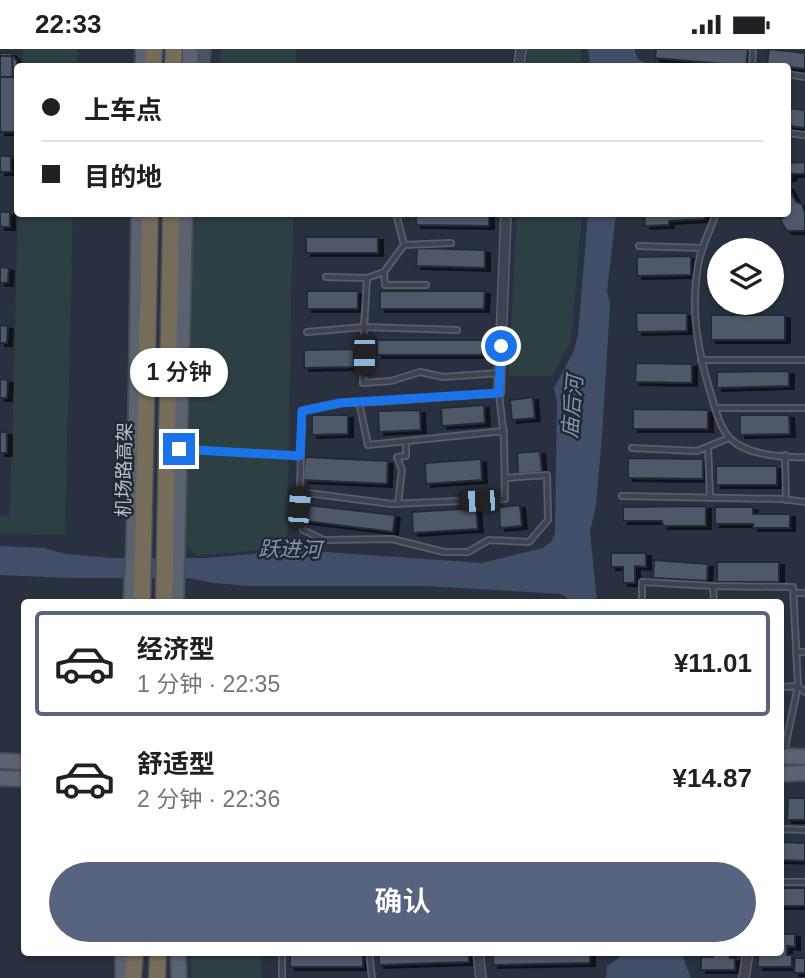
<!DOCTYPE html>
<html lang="zh">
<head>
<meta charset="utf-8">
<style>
  body { margin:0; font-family:Helvetica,"Noto Sans SC",sans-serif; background:#f2f2f2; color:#202124; height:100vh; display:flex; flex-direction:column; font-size:26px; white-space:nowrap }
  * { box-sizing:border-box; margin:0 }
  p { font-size:23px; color:#757577 }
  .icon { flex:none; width:38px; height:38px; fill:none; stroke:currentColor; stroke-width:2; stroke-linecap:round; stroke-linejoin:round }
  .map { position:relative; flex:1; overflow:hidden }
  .panel { position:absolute; left:21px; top:550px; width:763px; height:357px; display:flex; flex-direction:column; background:#fff; border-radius:7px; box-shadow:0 2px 5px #0004 }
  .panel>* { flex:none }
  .guide { position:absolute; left:14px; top:14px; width:777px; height:154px; border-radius:7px; box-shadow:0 2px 5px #0004; display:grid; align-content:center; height:154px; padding:0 28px; background:#fff }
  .fabs { position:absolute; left:707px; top:189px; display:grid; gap:14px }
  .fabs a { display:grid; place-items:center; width:77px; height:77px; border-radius:50%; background:#fff; box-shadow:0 2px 5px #0004; font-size:35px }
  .end { position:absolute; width:32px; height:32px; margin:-16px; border:9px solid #1a73e8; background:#fff; box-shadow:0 0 0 4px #fff }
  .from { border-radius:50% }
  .bubble { position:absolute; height:49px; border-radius:24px; background:#fff; box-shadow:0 2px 5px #0004; font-size:23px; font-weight:600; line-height:49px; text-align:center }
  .car { position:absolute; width:21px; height:42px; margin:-21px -10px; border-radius:9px; box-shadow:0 0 5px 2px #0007; background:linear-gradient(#222 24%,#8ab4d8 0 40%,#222 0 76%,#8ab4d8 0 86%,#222 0) }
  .guide b { display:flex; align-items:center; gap:24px; height:66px; font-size:26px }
  .guide b+b { border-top:2px solid #e0e0e0 }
  .guide i { width:18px; height:18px; background:#202124 }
  ul { padding:12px 0 0; list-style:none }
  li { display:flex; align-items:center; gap:21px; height:105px; margin:0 14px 10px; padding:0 14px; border:4px solid transparent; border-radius:7px }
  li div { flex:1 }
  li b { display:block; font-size:26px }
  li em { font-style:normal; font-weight:600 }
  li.on { border-color:#566480 }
  li>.icon { width:63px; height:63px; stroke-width:1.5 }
  .button { display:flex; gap:14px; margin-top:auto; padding:14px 28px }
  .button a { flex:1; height:80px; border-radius:42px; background:#566480; color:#fff; font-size:28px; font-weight:600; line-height:80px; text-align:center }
  .status { display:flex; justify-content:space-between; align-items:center; height:49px; padding:0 35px; background:#fff; direction:ltr }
  .status svg { height:19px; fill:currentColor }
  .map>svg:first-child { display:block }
  .green { fill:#2c3f42 }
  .water { fill:#404e68 }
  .building { fill:#4f5869; stroke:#232b37; stroke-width:2; filter:url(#shadow) }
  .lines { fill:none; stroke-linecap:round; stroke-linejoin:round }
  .lane-casing { stroke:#585f6a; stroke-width:8 }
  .street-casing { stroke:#585f6a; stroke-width:12 }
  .secondary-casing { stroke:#464d59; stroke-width:16 }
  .primary-casing { stroke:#464d59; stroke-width:18 }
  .highway-casing { stroke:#444c57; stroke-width:19 }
  .lane { stroke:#3d4450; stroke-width:4.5 }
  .street { stroke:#3d4450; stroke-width:9 }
  .secondary { stroke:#4b5363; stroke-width:12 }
  .primary { stroke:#5b6370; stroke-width:14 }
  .highway { stroke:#756c5a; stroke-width:16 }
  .route { stroke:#1a73e8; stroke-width:9 }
  .labels { text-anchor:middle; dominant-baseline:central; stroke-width:5; stroke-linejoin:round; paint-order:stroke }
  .street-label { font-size:19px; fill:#babfca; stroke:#212935 }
  .water-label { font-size:21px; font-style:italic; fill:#8494af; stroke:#212935 }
</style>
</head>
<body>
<div class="status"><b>22:33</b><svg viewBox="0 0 49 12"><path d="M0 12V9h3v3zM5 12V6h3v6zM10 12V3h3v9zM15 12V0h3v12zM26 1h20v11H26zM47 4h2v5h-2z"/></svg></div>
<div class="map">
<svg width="805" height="929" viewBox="0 0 805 929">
  <defs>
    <filter id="shadow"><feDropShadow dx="5" dy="3" stdDeviation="0" flood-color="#0009"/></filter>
  </defs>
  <rect width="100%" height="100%" fill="#293140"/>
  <!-- green -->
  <path class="green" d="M23 0H77V17H23Z
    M221 0H296V17H219Z
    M527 0H580L583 17H526Z
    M18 165H73L65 486 0 485V466L9 467 10 460Z
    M197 165H293L287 491 285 499 196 507 184 491 191 191Z
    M517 165H582L571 292 552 327H508Z
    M190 903H261L262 929H191Z"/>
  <!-- water -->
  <path class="water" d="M588 0H634L638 10 651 17H590Z
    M588 165H616L607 242 610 255 602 387 596 455 590 483 597 553H569L565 547 560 545 427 537H249L214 534 188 529H69L0 526V497L44 499 66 505 112 509H207L298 501 482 514 543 499 551 493 555 484 557 353 554 339 574 302 578 286Z
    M627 903H681L691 929H606L607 917Z"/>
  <!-- building -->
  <path class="building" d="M656 0H748L746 17 655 9Z
    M769 0 805 4V20L767 16Z
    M0 4H11L17 12V83H0Z
    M0 7H12L13 28H0Z
    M788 59 805 61V79L788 77Z
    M0 107H11V123H0Z
    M805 113V125H791L792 128 788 129V114Z
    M788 137 796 153 802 155 805 164V182H787L780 171 788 164Z
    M0 163H10V178H0Z
    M416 164H489V177L416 176Z
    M644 164H705V170L669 172V176L645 177Z
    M306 188H378V204H306Z
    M743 191 749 198 746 201H729Z
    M417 199 485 201V219L416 217Z
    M691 207V226L637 227V208Z
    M719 215V243L707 239 708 232Z
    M0 218 9 219 8 234H0Z
    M307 242H358V260H307Z
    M380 242H485L484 260H380Z
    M636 264H687V282L637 283Z
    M711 266H785V291H711Z
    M0 276 8 277 7 294H0Z
    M377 291H482V306H377Z
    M354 300V318L304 319V301Z
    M636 314 692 315V334L635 333Z
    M789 322V337L717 339V323Z
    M0 330 8 331 7 349H0Z
    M533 348 535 369 512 371 510 351Z
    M484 356 485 374 442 377 441 359Z
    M633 360 708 361V380H633Z
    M420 361 421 381 379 383 378 362Z
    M312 366H348V385L312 386Z
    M740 366H789L790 385 740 386Z
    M0 383H7V404H0Z
    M540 402 542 423 518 425 517 404Z
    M305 408 388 412 387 435 303 431Z
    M628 409 703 410V430L628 429Z
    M481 410 482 431 426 435 425 414Z
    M716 417H777V436H716Z
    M307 456 395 466 393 483 305 472Z
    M520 456 522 477 500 479 499 458Z
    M706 457V477H663L662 472H623V458Z
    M715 458H753V465H790V479H753V475H715Z
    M476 459 478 480 413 484 412 463Z
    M611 504H646V518L635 517V534H623V518H611Z
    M654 511 708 515 707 532 653 529Z
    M717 513H779V533H717Z
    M788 749H805V771H787Z
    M780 793 805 794V812L780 811Z
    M780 839H805V857H780Z
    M780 885H795V898L787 897V906H792V918H758V905L780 903Z
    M290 903H363V918H290Z
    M379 903H469V913L379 916Z
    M493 903H590V914L493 916Z
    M713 903H730V909H735V921H701V908H713Z
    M795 909H805V924H794Z"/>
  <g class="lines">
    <!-- lane casing -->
    <g class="lane-casing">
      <path id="lane" d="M752 18 753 0
        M788 25 805 28
        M788 84 805 86
        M396 164 404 196 451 194
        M716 164C710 182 701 198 698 216 690 262 698 304 712 349 717 365 721 385 737 395 754 406 785 409 805 408
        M639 197 703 199
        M384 223 385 236H426
        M326 228 367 229 384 223 404 196
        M367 229 364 278 457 281
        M307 283 364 278 363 334 391 332 420 323 443 328 499 324
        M701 311H805
        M499 344 504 389 505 450 392 455 300 443 302 362 340 354 377 353Z
        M359 353 368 396 504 382
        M715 359H805
        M708 398 710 449
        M632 399 697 402 729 389
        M183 400 300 407
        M785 406 786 451
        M300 443 299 458 303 481 324 491 392 490 444 503H468L489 491 529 493 548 471 547 426 506 429
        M622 447 784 450 805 453
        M398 455 402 421 397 408 406 407V392
        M794 544H805
        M642 553V533L713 537
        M714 553 713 537 793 538 798 637 784 703
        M796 603H805
        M780 638 798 637 805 643
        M780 780 805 781
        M780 833H805
        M282 903V929
        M369 903 372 929"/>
    </g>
    <!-- street casing -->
    <g class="street-casing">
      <path id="street" d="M519 18 521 0
        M499 344 506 164
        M478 903 481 929
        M744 929 748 903"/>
    </g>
    <!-- secondary casing -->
    <g class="secondary-casing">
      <path id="secondary" d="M202 18 204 0"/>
    </g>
    <!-- primary casing -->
    <g class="primary-casing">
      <path id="primary" d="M143 18V0
        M190 18V0
        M131 553 134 495 139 164
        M176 553 185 164
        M780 707 805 708
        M0 712 24 713
        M780 725 805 724
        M0 729 24 730
        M178 903 179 929
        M123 929V903"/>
    </g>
    <!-- highway casing -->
    <g class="highway-casing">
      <path id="highway" d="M153 18 154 0
        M173 18 174 0
        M142 553 150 164
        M164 553 171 164
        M133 929 135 903
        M157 929 158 903"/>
    </g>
    <!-- lane -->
    <use href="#lane" class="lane"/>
    <!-- street -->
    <use href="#street" class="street"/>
    <!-- secondary -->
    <use href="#secondary" class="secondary"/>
    <!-- primary -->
    <use href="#primary" class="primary"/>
    <!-- highway -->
    <use href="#highway" class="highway"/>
  </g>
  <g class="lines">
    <!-- route -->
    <path class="route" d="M179 400 300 407 302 362 340 354 499 344 501 297"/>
  </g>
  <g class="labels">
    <!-- street labels -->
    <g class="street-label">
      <text transform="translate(124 421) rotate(-89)">机场路高架</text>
    </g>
    <!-- water labels -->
    <g class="water-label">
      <text transform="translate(572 358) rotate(-85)">庙后河</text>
      <text transform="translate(290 500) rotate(1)">跃进河</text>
    </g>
  </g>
</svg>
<div class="fabs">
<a><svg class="icon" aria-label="layers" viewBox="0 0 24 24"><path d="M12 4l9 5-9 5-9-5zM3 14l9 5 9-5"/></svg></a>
</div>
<i class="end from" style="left:501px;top:297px"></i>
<i class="end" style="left:179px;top:400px"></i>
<div class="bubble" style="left:130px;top:299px;width:98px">1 分钟</div>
<i class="car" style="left:364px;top:306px;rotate:181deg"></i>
<i class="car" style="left:479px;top:452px;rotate:268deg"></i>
<i class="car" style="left:299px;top:458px;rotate:4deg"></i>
<div class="guide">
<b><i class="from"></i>上车点</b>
<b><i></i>目的地</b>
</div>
<section class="panel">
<ul>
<li class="on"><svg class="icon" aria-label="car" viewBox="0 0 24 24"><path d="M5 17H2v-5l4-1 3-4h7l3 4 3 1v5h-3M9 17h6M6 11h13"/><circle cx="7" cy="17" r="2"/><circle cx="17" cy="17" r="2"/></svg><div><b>经济型</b><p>1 分钟 · 22:35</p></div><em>¥11.01</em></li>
<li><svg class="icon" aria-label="car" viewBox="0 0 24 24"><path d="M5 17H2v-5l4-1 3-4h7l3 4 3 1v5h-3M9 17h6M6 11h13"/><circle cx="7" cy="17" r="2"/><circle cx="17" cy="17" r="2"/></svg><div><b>舒适型</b><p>2 分钟 · 22:36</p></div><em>¥14.87</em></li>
</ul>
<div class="button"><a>确认</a></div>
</section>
</div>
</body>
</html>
